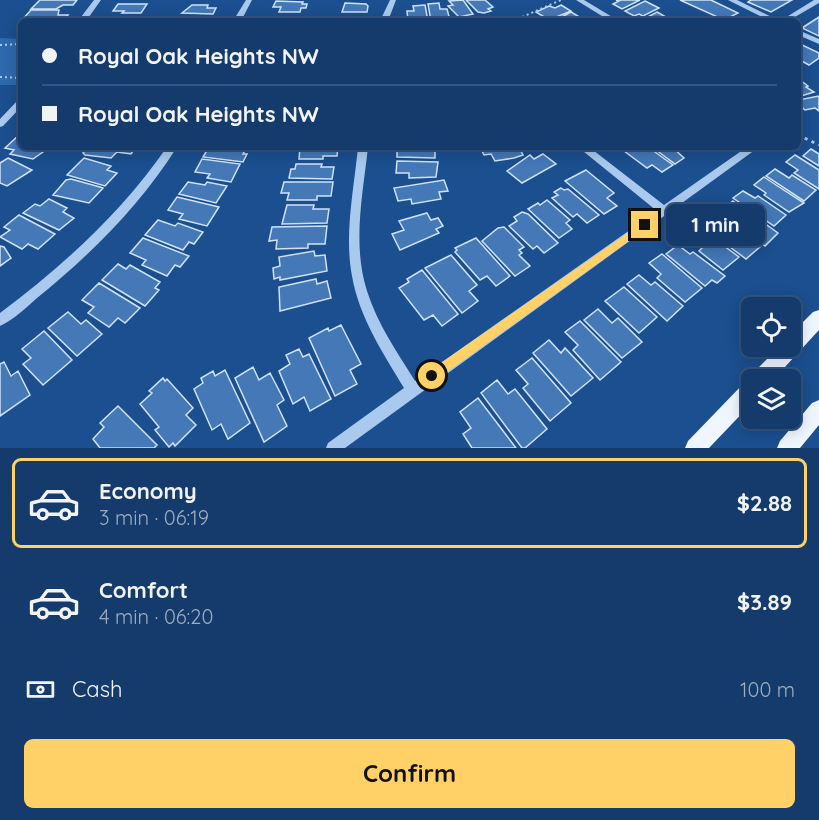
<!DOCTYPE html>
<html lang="en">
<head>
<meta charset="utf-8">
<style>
  body { margin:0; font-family:Quicksand,sans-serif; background:#214673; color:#f1f3f6; height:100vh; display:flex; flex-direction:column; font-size:22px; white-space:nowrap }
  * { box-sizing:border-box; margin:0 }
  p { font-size:20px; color:#9dadc1 }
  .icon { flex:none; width:33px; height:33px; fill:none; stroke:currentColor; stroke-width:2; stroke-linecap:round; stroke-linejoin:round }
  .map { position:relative; height:448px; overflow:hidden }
  .sheet { display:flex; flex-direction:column; background:#143b6b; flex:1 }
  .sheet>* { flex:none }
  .hud { position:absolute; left:18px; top:18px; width:783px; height:132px; border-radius:9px; box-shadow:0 3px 15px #0003,0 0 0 2px #33557e; display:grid; align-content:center; height:132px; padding:0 24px; background:#143b6b }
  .controls { position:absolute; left:741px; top:297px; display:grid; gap:12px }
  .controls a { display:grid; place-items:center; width:60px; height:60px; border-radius:9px; background:#143b6b; box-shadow:0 3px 15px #0003,0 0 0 2px #33557e; font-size:30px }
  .end { position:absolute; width:27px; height:27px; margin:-14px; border:8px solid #ffd166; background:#111; box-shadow:0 0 0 3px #111 }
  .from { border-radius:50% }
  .bubble { position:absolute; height:42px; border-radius:9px; background:#143b6b; box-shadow:0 3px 15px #0003,0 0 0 2px #33557e; font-size:20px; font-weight:800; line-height:42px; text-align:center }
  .hud b { display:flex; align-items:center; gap:21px; height:57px; font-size:22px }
  .hud b+b { border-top:2px solid #33557e }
  .hud i { width:15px; height:15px; background:#f1f3f6 }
  ul { padding:10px 0 0; list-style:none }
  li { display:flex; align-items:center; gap:18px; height:90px; margin:0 12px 9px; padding:0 12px; border:3px solid transparent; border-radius:9px }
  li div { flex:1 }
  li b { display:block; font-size:22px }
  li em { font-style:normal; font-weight:800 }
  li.active { border-color:#ffd166 }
  li>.icon { width:54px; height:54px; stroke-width:1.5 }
  .pay { display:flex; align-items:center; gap:15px; height:66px; padding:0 24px; font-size:22px }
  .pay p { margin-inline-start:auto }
  .cta { display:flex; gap:12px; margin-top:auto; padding:12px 24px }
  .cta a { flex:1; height:69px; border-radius:9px; background:#ffd166; color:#111; font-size:24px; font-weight:800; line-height:69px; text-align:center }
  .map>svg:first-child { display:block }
  .green { fill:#2e69ad }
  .building { fill:#4478b7; stroke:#cfe3fa; stroke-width:1.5 }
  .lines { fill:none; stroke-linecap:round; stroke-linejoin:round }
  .path-far1 { stroke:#a9c9ee; stroke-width:2; stroke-dasharray:2 3; stroke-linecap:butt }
  .path { stroke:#a9c9ee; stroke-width:3; stroke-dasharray:3 4.5; stroke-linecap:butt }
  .minor { fill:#a9c9ee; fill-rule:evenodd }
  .major { fill:#f0f6ff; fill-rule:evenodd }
  .route { fill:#ffd166 }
</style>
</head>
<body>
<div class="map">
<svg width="819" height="448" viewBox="0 0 819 448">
  <rect width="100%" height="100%" fill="#1b4f8f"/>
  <!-- green -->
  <path class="green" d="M0 38 21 39 20 85H0Z"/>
  <!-- building -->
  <path class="building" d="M40 0H77L73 5H63L56 9H31Z
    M463 0 473 14 459 17 448 6 453 5 449 1Z
    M466 0H485L493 7 488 9 491 11 484 13 478 12Z
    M616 0H640L622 9 613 4 619 1Z
    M680 0H711L738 13 724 20Z
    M751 0H792L771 12 748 2Z
    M276 1 303 2 302 4H307L306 8H301L300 12H279L281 7H273Z
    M645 1 659 8 643 16 639 14 634 16 625 11Z
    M345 3 366 4 368 6 367 12H342Z
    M439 3 440 9H447L450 20 431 21 428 4Z
    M118 4H147L141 13H122L124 11H113Z
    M192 5H208L207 8H216L213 14 182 13Z
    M425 5 428 21H408L407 11H414L413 6Z
    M561 5 571 11 549 20 536 12 549 6 555 8Z
    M31 10H59L58 15H68L63 21H21Z
    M571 12 581 18 575 21H554Z
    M657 12 671 20H642L644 19Z
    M819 17V36L802 28Z
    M798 43 819 53V58L809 65 798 59Z
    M800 80 808 86 806 87 814 92 798 97V81Z
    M819 96V111L815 108 805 110 798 104V100Z
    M19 135 21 136V147H50L33 159 10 154 14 150 5 148Z
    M88 147H136L131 154 117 152 111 158 85 155 83 153Z
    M209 147H247L243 154H247L243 162 203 157Z
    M300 147H338L337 156H323V159H299Z
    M397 147H435V158L397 157Z
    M480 147H527L528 149 521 151 523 155 514 158 495 161 491 154 484 155Z
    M648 147 673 165 662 172 652 165 647 168 620 148Z
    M652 147H675L673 148 684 158 675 164Z
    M811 149 819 154V166L803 156Z
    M543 154 556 164 522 183 507 171 530 155 534 159Z
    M795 155 819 170V189L794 173 798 170 786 162Z
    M8 158 32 170 7 186 0 183V163Z
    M84 158 111 166 107 170 117 173 105 186 67 175Z
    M202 159 240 164 231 182 207 178 210 174 195 172Z
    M397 161 438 162 436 177 409 178V173H396Z
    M296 164H322L321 167H334L332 179 289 178 291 169H295Z
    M775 169 789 178 792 175 816 190 804 201 766 176Z
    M586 170 614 193 607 198 617 206 604 214 565 181Z
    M764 177 776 185 804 203 789 212 764 195 766 193 754 185Z
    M71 179 100 187 103 188 89 203 53 195 66 180Z
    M444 180 448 191 439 192 441 199 412 204 411 199 398 201 394 188Z
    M188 182 205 185 207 182 227 186 216 203 179 194Z
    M284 182H333L331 196H317V200H287L289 193H281Z
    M561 188 564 190 568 189 599 215 587 223 577 214 573 217 552 198 558 195 554 192Z
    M743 191 755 198 758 196 786 215 774 226 733 198Z
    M177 197 219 207 207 226 179 219 183 214 168 210Z
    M49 199 67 208 63 212 74 218 59 230 23 213 35 204 40 206Z
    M547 200 570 220 566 223 572 229 559 238 528 209 538 203 540 205Z
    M733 201 749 212 778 233 765 246 730 221 735 218 723 209Z
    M287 205H314L313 209H329L327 223 282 224Z
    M522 212 528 214 558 243 544 253 537 246 533 249 509 226 517 221 514 217Z
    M427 213 431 220 438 218 443 226 436 229 439 233 400 250 392 234 404 230 399 221Z
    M19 215 53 233 55 234 38 249 28 244 22 249 0 237 10 230 4 227Z
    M713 218 724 226 729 223 761 246 746 259 702 226Z
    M158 220 175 226 178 223 203 232 194 244 189 242 183 250 145 235Z
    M327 226 325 244H308V248L276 249 277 240 269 241 272 227Z
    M504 227 524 247 519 250 522 253 519 255 530 266 515 276 482 241 498 228Z
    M700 228 739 257 723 270 699 251 703 247 689 236Z
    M143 238 189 256 180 267 175 265 167 276 142 265 146 260 130 253Z
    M476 238 510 276 496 286 487 276 480 280 455 252 457 250 455 248Z
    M678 245 690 254 693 252 725 276 717 283 712 280 705 286 666 254Z
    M0 246 4 247 11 258 0 266Z
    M314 251 315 256 325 255 327 271 280 280V277L274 279 273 268 280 266 279 257Z
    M662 254 702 288 685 302 657 278 661 274 649 263Z
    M451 255 477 285 469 291 478 301 462 313 425 268Z
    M118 264 126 269 130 265 160 282 155 288 159 290 145 306 102 280Z
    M422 270 458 314 442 326 433 315 424 320 399 288 409 282 407 279Z
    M639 275 651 285 655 282 683 306 667 321 627 284Z
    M316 279 317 284 327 281 331 298 280 311 279 287Z
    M99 283 140 308 125 323 118 318 109 327 88 313 94 307 82 300Z
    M624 287 657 317 639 333 605 301Z
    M598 309 612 323 618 318 642 342 622 358 584 320Z
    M68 312 81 324 86 320 102 334 77 356 48 328Z
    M580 321 621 362 600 380 573 350 578 345 565 332Z
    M341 325 361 364 350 370 357 384 335 396 309 338 328 328 329 331Z
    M44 331 72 360 43 385 23 364 31 358 22 349Z
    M549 340 561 353 565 348 593 378 571 396 533 353Z
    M299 349 303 357 309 354 331 399 310 411 304 397 293 404 279 371 290 364 286 355Z
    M532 358 571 403 550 421 523 388 528 384 516 370Z
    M4 362 11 376 18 371 30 395 0 416V364Z
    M253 367 259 380 270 373 284 400 277 405 287 426 264 442 235 378Z
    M225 370 250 423 228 439 221 424 212 430 194 389 203 383 201 378 213 371 215 376Z
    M163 378 165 381 167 379 193 408 186 415 196 425 175 446 173 443 169 447 155 430 159 427 140 404 152 393 149 391Z
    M497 380 508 394 515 389 547 429 525 448H522L481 393Z
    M478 398 516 448H472L463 434 471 428 460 412Z
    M118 406 157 445 154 448H100L93 439 104 427 100 423Z"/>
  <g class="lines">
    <!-- path-far1 -->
    <path class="path-far1" d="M513 21 561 0
      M0 45 21 44
      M0 77 21 78"/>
    <!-- path -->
    <path class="path" d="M798 135 819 145"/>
    <!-- minor -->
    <path class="minor" d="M94 0H101L86 21H78Z
      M246 0H252L241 21H233Z
      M390 0H396L388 21H380Z
      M576 0H584L619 21H610Z
      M728 0H737L780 21 814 0H819V3L788 21H770Z
      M798 30 819 39V44L798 35Z
      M21 99V107L3 126 0 127V119L18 100Z
      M167 147H177C140 206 90 255 37 298 26 308 13 320 0 326V313C64 265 121 213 167 147Z
      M358 147H368C363 194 352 244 367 291 377 323 397 352 415 381L657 211 578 147H589L664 205 747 147H759L345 448H326L328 443 404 388C383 353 359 317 352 276 344 234 354 189 358 147Z"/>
    <!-- major -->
    <path class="major" d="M819 310V330L773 380H752V403L709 448H685L688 441 745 382 751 380 753 373 780 346H790V335L813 312Z
      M819 400V425L800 448H777L780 441 812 403Z"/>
  </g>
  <!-- route -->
  <path class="route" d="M645 221 650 225 648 227 436 380H428V372Z"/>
</svg>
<div class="controls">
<a><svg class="icon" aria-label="locate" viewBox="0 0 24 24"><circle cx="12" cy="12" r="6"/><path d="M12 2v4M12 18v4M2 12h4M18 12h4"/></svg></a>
<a><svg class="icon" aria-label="layers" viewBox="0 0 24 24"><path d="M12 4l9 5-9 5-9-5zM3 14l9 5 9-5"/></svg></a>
</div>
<i class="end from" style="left:432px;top:376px"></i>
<i class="end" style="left:645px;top:225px"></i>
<div class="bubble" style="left:666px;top:204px;width:99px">1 min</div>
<div class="hud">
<b><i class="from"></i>Royal Oak Heights NW</b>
<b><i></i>Royal Oak Heights NW</b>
</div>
</div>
<section class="sheet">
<ul>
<li class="active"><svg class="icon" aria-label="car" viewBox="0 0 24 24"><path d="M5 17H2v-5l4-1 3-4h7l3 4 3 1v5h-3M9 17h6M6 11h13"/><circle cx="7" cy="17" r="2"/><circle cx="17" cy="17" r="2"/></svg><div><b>Economy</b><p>3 min · 06:19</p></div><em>$2.88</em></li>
<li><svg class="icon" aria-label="car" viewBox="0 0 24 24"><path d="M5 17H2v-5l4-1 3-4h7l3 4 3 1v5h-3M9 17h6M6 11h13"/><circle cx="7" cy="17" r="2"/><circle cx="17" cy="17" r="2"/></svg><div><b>Comfort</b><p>4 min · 06:20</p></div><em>$3.89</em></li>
</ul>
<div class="pay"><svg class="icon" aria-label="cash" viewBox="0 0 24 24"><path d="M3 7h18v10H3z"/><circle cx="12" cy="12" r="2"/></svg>Cash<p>100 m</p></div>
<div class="cta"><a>Confirm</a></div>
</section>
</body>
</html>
